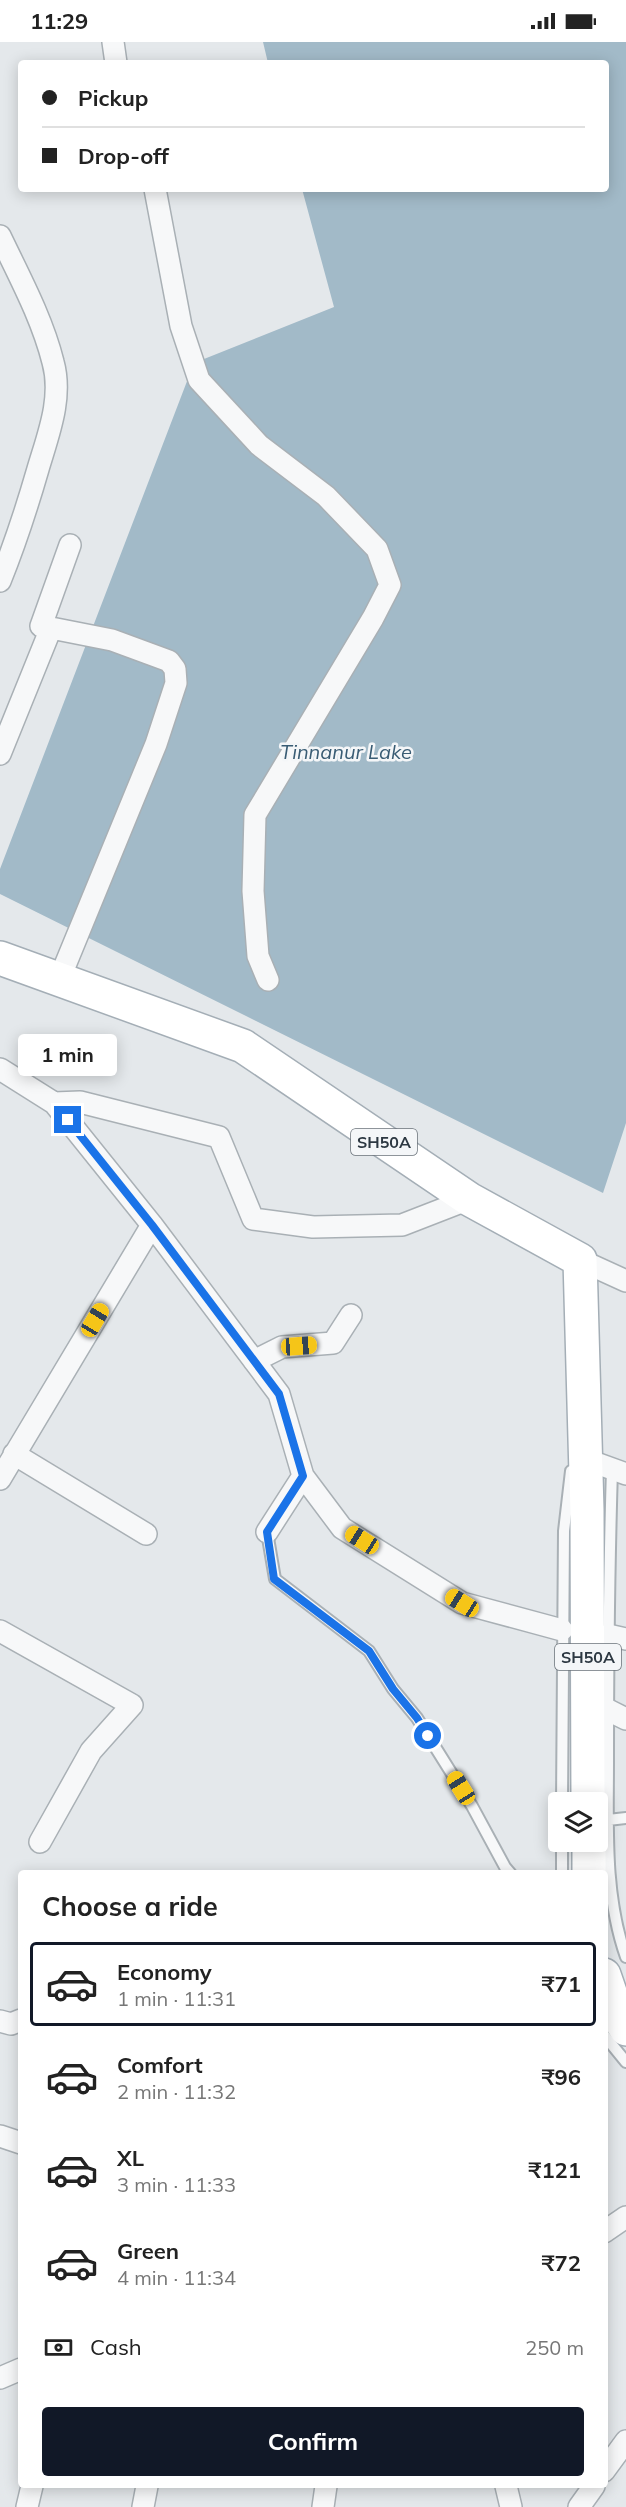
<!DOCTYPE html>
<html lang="en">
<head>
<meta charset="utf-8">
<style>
  body { margin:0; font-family:Mulish,sans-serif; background:#f2f2f2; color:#222; height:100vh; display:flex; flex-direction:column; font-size:22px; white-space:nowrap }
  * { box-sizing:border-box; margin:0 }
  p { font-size:20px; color:#767676 }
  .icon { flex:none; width:33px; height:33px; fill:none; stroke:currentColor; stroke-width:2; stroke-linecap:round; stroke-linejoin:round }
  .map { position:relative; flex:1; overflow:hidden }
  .sheet { position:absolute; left:18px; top:1828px; width:590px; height:618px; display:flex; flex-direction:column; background:#fff; border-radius:6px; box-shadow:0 3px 15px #0003 }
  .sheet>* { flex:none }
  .top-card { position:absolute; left:18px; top:18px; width:591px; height:132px; border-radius:6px; box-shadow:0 3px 15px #0003; display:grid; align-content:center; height:132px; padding:0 24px; background:#fff }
  .buttons { position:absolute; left:548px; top:1750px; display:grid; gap:12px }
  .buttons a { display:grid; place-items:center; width:60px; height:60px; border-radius:6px; background:#fff; box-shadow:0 3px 15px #0003; font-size:30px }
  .end { position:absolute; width:27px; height:27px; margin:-14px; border:8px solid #1a73e8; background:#fff; box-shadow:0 0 0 3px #fff }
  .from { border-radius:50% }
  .bubble { position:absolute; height:42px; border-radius:6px; background:#fff; box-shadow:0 3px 15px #0003; font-size:20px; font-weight:700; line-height:42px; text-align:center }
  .car { position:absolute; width:18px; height:36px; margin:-18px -9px; border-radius:8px; box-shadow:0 0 4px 2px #0007; background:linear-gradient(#f5c518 24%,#345 0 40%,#f5c518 0 76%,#345 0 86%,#f5c518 0) }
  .top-card b { display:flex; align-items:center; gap:21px; height:57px; font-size:22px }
  .top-card b+b { border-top:2px solid #e0e0e0 }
  .top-card i { width:15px; height:15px; background:#222 }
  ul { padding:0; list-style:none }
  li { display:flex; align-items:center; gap:18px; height:84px; margin:0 12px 9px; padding:0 12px; border:3px solid transparent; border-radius:6px }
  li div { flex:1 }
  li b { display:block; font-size:22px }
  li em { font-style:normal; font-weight:700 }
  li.on { border-color:#111827 }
  li>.icon { width:54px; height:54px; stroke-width:1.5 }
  h2 { padding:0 24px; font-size:27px; line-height:72px }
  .pay { display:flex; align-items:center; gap:15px; height:66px; padding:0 24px; font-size:22px }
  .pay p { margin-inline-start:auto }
  .action { display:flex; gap:12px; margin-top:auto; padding:12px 24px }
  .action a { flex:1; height:69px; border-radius:6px; background:#111827; color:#fff; font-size:24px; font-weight:700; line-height:69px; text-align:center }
  .status { display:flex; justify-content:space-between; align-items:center; height:42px; padding:0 30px; background:#fff; direction:ltr }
  .status svg { height:16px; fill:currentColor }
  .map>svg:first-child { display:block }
  .water { fill:#a2bac8 }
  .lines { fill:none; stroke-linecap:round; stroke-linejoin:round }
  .service-casing { stroke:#a9b0b5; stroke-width:14 }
  .minor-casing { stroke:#a9b0b5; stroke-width:24 }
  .primary-casing { stroke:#a4aeb6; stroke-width:36 }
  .service { stroke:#f7f8f9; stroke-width:10 }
  .minor { stroke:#f7f8f9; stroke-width:21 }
  .primary { stroke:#fff; stroke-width:33 }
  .route { stroke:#1a73e8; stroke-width:8 }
  .labels { text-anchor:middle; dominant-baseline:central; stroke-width:5; stroke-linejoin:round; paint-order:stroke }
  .shield { fill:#f4f6f8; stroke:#697179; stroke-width:1.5 }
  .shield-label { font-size:16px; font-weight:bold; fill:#2d3842 }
  .water-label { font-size:20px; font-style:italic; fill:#395c74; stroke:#f4f6f8 }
</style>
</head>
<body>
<div class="status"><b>11:29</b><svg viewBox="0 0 49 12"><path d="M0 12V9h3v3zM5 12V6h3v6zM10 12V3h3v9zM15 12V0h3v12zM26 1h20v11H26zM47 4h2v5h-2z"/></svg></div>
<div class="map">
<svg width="626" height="2465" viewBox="0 0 626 2465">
  <rect width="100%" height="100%" fill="#e4e8eb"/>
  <!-- water -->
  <path class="water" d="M263 0H626V1081L603 1151 0 852V827L194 321 334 265 302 147H606V21H268Z"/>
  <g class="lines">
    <!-- service casing -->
    <g class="service-casing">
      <path id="service" d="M612 1427C609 1525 608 1622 608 1720 608 1784 604 1853 626 1915
        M267 1490 275 1537 369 1609 393 1647 417 1676 472 1764 505 1825 511 1832
        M562 1761 564 1489 571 1429
        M608 1778 626 1776
        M562 1832V1800
        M604 1993 626 2020"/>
    </g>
    <!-- minor casing -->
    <g class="minor-casing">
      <path id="minor" d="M113 0 116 21
        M155 147 181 284 199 338 259 403 326 454 377 507 390 543 373 576 255 773 253 849 258 914 268 938
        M0 194C19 234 42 276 53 320 63 356 48 393 38 427 27 465 15 502 0 539
        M0 712 51 586
        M59 938 156 702 176 641 175 627 169 619 112 598 41 584 70 503
        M0 1027 54 1061 152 1183 279 1352 303 1434 342 1486 462 1561 562 1588
        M54 1061 80 1060 219 1095 253 1177 313 1185 402 1183 469 1157
        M580 1218 626 1239
        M254 1319 282 1305 333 1301 351 1273
        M14 1412 146 1492
        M585 1417 626 1432
        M0 1437 152 1183
        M267 1490 303 1434
        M0 1589 132 1663 91 1709 40 1800
        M608 1593 626 1597
        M608 1668 626 1677
        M0 1979 11 1982 21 1978
        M0 2094 21 2101
        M604 2190 626 2175
        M0 2336 21 2327
        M604 2429 626 2399
        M506 2444 511 2465
        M27 2465 32 2444
        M143 2465 147 2444
        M323 2465 326 2444
        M579 2465 594 2444"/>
    </g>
    <!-- primary casing -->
    <g class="primary-casing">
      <path id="primary" d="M0 916 243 1004 469 1157 580 1218 587 1468 588 1761
        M589 1800V1832
        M604 1933 619 1976 626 1987"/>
    </g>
    <!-- service -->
    <use href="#service" class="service"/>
    <!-- minor -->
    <use href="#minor" class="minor"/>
    <!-- primary -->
    <use href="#primary" class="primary"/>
  </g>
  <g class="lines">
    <!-- route -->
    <path class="route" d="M68 1078 152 1183 279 1352 303 1434 267 1490 274 1537 369 1609 393 1647 417 1676 428 1694"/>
  </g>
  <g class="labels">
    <!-- shield labels -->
    <g class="shield">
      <rect x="351" y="1087" width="66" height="26" rx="4.5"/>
      <rect x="555" y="1602" width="66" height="26" rx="4.5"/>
    </g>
    <g class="shield-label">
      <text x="384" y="1100">SH50A</text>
      <text x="588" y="1615">SH50A</text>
    </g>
    <!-- water labels -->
    <g class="water-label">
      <text x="346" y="709">Tinnanur Lake</text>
    </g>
  </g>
</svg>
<div class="buttons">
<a><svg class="icon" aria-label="layers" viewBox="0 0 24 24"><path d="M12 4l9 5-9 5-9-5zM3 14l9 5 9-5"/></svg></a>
</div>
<i class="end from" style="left:428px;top:1694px"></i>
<i class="end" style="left:68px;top:1078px"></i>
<div class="bubble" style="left:18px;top:992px;width:99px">1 min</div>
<i class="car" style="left:95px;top:1278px;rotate:31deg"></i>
<i class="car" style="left:299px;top:1304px;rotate:86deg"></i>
<i class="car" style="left:362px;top:1498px;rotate:302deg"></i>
<i class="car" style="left:462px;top:1561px;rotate:302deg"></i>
<i class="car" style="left:461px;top:1746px;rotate:328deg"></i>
<div class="top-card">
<b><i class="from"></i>Pickup</b>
<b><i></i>Drop-off</b>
</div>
<section class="sheet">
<h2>Choose a ride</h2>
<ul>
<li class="on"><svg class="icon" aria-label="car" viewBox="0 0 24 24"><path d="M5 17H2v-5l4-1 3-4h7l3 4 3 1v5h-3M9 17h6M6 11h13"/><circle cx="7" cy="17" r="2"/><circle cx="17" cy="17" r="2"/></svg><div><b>Economy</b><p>1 min · 11:31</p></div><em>₹71</em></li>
<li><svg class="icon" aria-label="car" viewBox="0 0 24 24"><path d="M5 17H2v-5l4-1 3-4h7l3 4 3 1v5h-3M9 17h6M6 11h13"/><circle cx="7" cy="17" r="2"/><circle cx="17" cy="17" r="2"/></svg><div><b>Comfort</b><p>2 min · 11:32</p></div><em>₹96</em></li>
<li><svg class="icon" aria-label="car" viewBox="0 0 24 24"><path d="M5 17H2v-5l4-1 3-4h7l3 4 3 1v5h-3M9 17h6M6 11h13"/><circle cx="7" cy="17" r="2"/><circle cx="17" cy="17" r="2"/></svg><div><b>XL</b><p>3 min · 11:33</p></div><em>₹121</em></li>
<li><svg class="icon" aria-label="car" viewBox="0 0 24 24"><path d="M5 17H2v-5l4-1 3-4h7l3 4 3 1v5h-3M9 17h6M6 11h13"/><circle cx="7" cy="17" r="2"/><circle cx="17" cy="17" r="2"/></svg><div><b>Green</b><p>4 min · 11:34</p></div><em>₹72</em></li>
</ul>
<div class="pay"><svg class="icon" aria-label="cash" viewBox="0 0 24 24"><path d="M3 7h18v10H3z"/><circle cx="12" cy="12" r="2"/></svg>Cash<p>250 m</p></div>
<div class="action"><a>Confirm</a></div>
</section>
</div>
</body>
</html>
